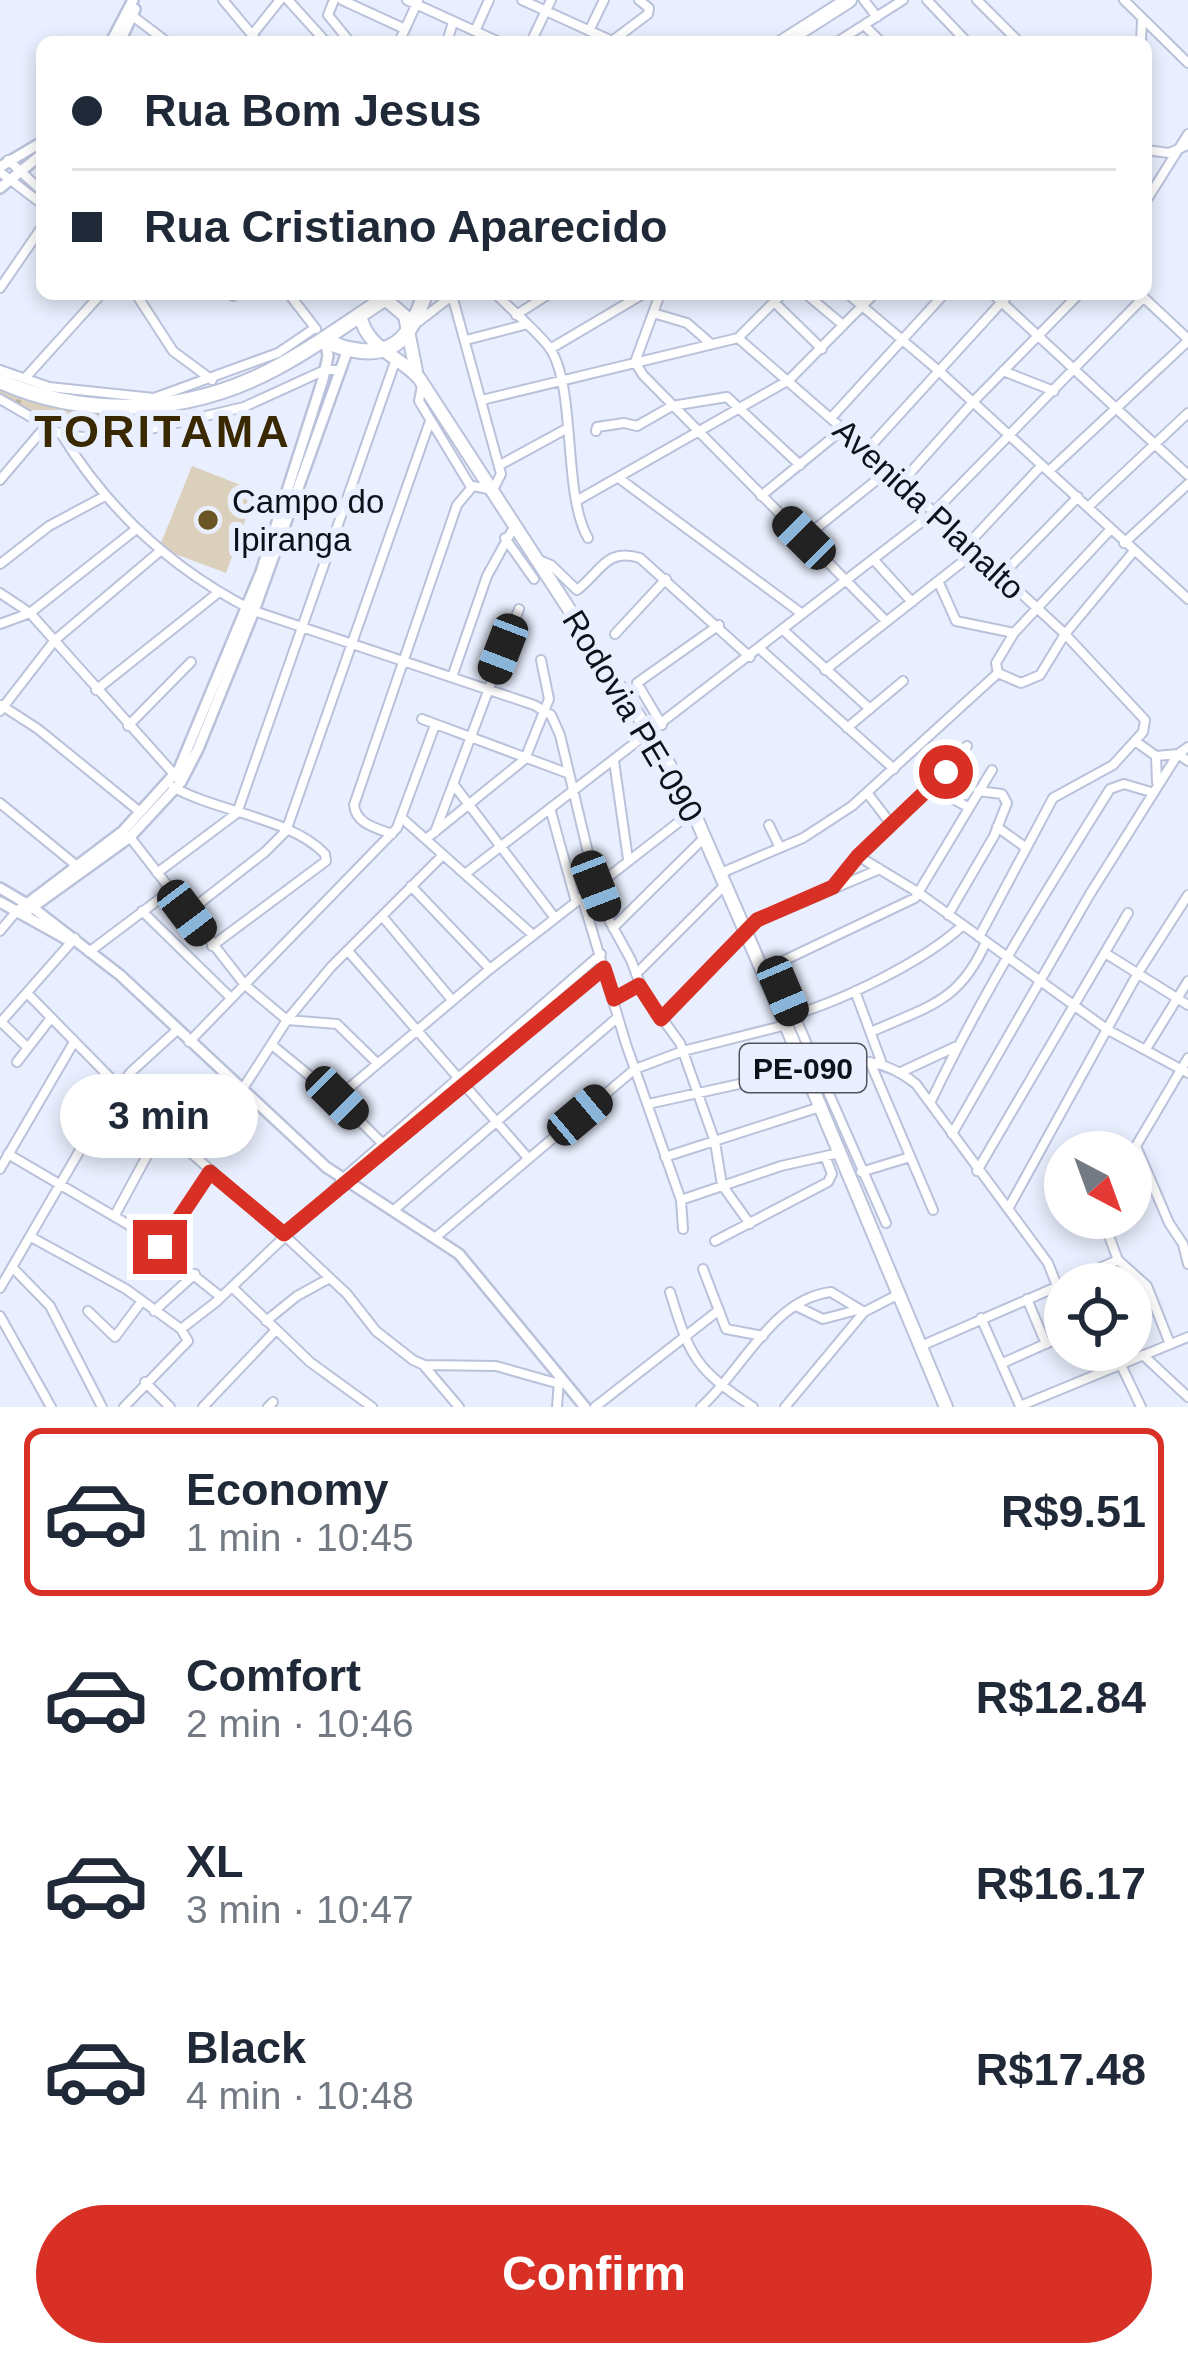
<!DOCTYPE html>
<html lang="en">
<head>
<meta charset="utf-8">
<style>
  body { margin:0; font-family:Helvetica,sans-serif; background:#f2f2f3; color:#1f2937; height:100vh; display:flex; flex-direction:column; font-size:45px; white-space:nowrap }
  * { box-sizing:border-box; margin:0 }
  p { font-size:39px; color:#747a83 }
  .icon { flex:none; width:66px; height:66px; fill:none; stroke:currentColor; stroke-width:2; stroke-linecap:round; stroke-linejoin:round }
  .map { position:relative; height:1407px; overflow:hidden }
  .sheet { display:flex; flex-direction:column; background:#fff; flex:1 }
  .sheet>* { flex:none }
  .hud { position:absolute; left:36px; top:36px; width:1116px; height:264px; border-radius:18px; box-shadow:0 6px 18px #0003; display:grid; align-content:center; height:264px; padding:0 36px; background:#fff }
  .needle { width:78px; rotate:139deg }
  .tools { position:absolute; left:1044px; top:1131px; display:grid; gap:24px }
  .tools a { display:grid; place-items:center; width:108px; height:108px; border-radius:50%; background:#fff; box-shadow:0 6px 18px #0003; font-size:60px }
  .end { position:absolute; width:54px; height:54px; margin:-27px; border:15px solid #d93025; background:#fff; box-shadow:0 0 0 6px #fff }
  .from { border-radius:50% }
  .bubble { position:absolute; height:84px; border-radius:42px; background:#fff; box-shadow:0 6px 18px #0003; font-size:39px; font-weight:800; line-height:84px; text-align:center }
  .car { position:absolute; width:36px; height:72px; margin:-36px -18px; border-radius:15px; box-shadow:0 0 9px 3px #0007; background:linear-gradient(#222 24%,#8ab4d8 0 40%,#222 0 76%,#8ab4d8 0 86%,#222 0) }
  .hud b { display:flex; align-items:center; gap:42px; height:114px; font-size:45px }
  .hud b+b { border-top:3px solid #e0e1e3 }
  .hud i { width:30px; height:30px; background:#1f2937 }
  ul { padding:21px 0 0; list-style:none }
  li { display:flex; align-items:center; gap:36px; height:168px; margin:0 24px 18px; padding:0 12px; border:6px solid transparent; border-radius:18px }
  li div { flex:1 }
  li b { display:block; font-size:45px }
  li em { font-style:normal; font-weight:800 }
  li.on { border-color:#d93025 }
  li>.icon { width:108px; height:108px; stroke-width:1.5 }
  .action { display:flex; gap:24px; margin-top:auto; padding:24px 36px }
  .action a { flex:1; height:138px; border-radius:72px; background:#d93025; color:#fff; font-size:48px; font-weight:800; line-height:138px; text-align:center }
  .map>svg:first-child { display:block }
  .grass { fill:url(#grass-dots) }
  .pitch { fill:#dbd0bc }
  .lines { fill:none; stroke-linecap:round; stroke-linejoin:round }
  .minor-casing { stroke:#b9c2da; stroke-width:12 }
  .tertiary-casing { stroke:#b9c2da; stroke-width:14 }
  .primary-casing { stroke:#b9c2da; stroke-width:16 }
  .trunk-casing { stroke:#b9c2da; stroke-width:18 }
  .minor { stroke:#fff; stroke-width:8 }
  .tertiary { stroke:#fff; stroke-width:9 }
  .primary { stroke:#fff; stroke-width:12 }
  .trunk { stroke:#fff; stroke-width:14 }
  .route { stroke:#d93025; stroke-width:15 }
  .poi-dot { fill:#6b5424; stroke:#e9effe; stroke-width:4.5 }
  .labels { text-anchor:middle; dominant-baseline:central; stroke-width:12; stroke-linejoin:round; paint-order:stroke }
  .shield { fill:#e9effe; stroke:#4f545e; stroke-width:3 }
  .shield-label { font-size:30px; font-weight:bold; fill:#0d1119 }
  .poi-label { font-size:33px; fill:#0d1119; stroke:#e9effe; text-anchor:start }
  .street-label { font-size:33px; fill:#0d1119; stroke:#e9effe }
  .district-label { font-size:45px; font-weight:bold; letter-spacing:3px; fill:#392800; stroke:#e9effe }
</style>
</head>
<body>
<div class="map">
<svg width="1188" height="1407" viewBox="0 0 1188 1407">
  <defs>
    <pattern id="grass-dots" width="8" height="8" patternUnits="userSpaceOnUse" patternTransform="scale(3)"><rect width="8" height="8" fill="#dbd0bc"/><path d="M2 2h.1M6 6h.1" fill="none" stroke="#bbb2a1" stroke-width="1.8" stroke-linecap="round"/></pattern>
  </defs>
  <rect width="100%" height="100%" fill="#e9effe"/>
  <!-- grass -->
  <path class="grass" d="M0 385 141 411 145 422 111 428 48 425 0 394Z"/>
  <!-- pitch -->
  <path class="pitch" d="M192 466 256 491 226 573 159 548Z"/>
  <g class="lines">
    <!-- minor casing -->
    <g class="minor-casing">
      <path id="minor" d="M223 0 258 42
        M288 0 326 42
        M334 0 328 15 350 42
        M342 0 405 29
        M407 0 499 42
        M522 0 612 41
        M864 0 877 17
        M927 0 967 42
        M977 0 1019 42
        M1124 0 1188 63
        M130 14 167 42
        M864 25 881 42
        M475 31 489 0
        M589 31 604 0
        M252 35 280 0
        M612 41 648 14 649 8 639 0
        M399 42 418 1
        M447 42 453 22
        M531 42 551 0
        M837 42 903 0
        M1141 42 1142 21
        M1146 150 1169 153 1188 145
        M8 160 42 191
        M0 172 42 204
        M1146 201 1188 134
        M0 288 42 227
        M136 294 173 351 212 380
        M230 294 233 296
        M289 294 316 329
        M496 294C512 311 534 328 549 347 577 386 562 493 588 538
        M660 294 635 362 643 375 886 621
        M806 294 843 325
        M848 294 939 371 1188 599
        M993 294 1188 475
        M1141 295 1188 339
        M774 302 822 349
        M653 313 687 323 710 343
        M516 315 549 294
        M418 322 453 295
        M738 338 867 450 1065 634 1145 720 1143 732 1113 765 1053 798 979 937
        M466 340 524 325
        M550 349 643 294
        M0 370 49 387 154 398 162 412V426
        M1003 371 1054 391
        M26 377 101 294
        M422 385 419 401 471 487
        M154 398 278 353 315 328
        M0 399 62 435 94 438 138 432 244 407 325 370H340
        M482 400 738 338 782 294
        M831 418 944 294
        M596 431 597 427 624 423 637 426 672 406 727 397 800 465
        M62 435C110 513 173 570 254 611L534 705 551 715 560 735 596 886 608 918 631 960 643 992 680 1043 715 1142 722 1185 750 1224
        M867 450 1009 294
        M500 465 566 429
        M1049 471 1188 341
        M620 479 801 613
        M0 480 45 427
        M901 483 973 402 1079 294
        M761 496 843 429
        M578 500 789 380 874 294
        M1088 507 1188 413
        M505 538 534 579
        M804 538 888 471
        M1124 543 1188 484
        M968 544 1042 465
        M873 559 912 602
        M539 560 551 565 577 590C600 573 606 547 640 558L750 657
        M0 564 49 526 105 496
        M1001 576 1078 497
        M939 583 956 621 1014 633
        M0 593 30 613 181 782
        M0 624 30 613 135 530
        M782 629 870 709
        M615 634 666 579
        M760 649 894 769
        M825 670 975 552
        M998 673 1021 683 1040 675 1065 634 1134 551
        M998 673 996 663 1014 633 1111 529
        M452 677 487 576 514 527
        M96 690 219 592
        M1 705 38 729 140 812
        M0 711 55 640 159 552
        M422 719 567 773
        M662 725 637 683 719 625
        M128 726 191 662
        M847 728 903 681
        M1135 741 1156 756 1178 754 1188 747
        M1178 754 1188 761
        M1156 756 1157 782
        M614 761 628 859
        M454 785 555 918
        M173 787C217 812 291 818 325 854L326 861 212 946
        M932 788 968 807
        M868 794 891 824
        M0 803 77 866
        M550 808 576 902
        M403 819 533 935
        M769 825 780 848
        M997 827 1025 847
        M435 832 519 609
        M392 834C376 828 356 824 354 805L457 505 473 486 493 490 501 474 452 295
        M129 836 245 985 287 1020 337 1024 377 1063
        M426 839 525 759 549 699 541 660
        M858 856 919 893 1108 1030 1188 1073
        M157 873 237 813 396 359
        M721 873 803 838 852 806 998 673
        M465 874 933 513 1144 297
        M411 886 490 969
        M833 887 858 856 942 778 967 746
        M582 897 626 1044 681 1200 683 1229
        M142 911 231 998
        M187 913 265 852 286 831 430 421
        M948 915 994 836 1007 803 1002 794 978 791
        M382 916 452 1000
        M613 928 704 838
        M0 931 16 912
        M348 951 528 1158
        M89 952 170 891
        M1105 953 1188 1005
        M773 967 886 1223
        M762 971 915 898 992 770
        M636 974 724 886
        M855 991 881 1061
        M27 993 139 1107 283 1234 347 1294 376 1331 413 1360 424 1365 496 1366 556 1383
        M614 999 639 985
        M789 1016C840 1002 923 962 962 926
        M661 1019 757 921 880 869
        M1 1022 27 1047
        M0 1023 75 938
        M871 1032C928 1006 959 1003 986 942
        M189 1042 397 828 435 725
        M272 1045 337 1098 382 1143
        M1146 1049 1188 981
        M1188 1058 1136 1146 1169 1223 1183 1244 1188 1264
        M17 1062 51 1018
        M870 1062 933 1210
        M801 1063C847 1060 879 1054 916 1084L1048 1263 1057 1286
        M901 1072 955 1047
        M242 1090 287 1020 331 967 443 855
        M337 1098 490 969 693 811
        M931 1101C983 992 1046 891 1110 789L1124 784 1151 792
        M648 1104 804 1070
        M952 1134 1090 894 1178 754
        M8 1154 134 1228 221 1297
        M665 1157 820 1107
        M0 1169 74 1042
        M977 1171 1128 913
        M861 1172 910 1157
        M340 1181 601 954
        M681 1200 781 1166 839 1153
        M1008 1209 1138 973 1188 895
        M394 1210 618 1017
        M115 1215 162 1128
        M1109 1236 1118 1260 1147 1286 1170 1344
        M31 1237 126 1289 181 1329
        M436 1237 635 1069 683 1051 786 1025
        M715 1241 828 1182 832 1174 825 1156
        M160 1247 210 1172
        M13 1268 50 1306 102 1407
        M703 1269 726 1329 763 1336
        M232 1287 310 1362 372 1407
        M0 1288 109 1100 131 1072 176 1031
        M670 1292C690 1357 695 1369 753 1407
        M1027 1299 1046 1344
        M796 1306 823 1319 857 1310
        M88 1311 115 1337 142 1301
        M154 1311 195 1274
        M0 1316 51 1407
        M981 1318 1020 1406
        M266 1321 297 1296 328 1279
        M181 1329 216 1302 338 1186 604 968
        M921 1346 1118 1260
        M1143 1355 1188 1397
        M1003 1363 1065 1335
        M1121 1365 1141 1407
        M425 1367 459 1407
        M145 1382 170 1407
        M1020 1406 1188 1337
        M124 1407 188 1341 181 1329
        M203 1407 276 1330
        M268 1407 273 1402
        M557 1407 559 1380
        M595 1407 719 1310
        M701 1407C742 1371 772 1299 831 1292L864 1312
        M785 1407 864 1312 899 1294"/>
    </g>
    <!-- tertiary casing -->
    <g class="tertiary-casing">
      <path id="tertiary" d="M111 42 133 0
        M120 42 135 9
        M0 167 42 142
        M0 188 42 154
        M0 888 32 907 120 975 326 1167 459 1254 585 1407
        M0 902 68 940
        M16 912 123 831 179 769 261 572 323 379 328 356 325 339
        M23 914 130 837 181 782 198 749 254 611 348 349"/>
    </g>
    <!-- primary casing -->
    <g class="primary-casing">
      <path id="primary" d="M385 299 405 316 416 371
        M360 315C367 349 397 354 419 378L665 757 693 811 786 1025 946 1407"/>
    </g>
    <!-- trunk casing -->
    <g class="trunk-casing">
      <path id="trunk" d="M783 42 849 0
        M325 339C336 347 347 349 361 351 401 355 413 328 425 294
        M0 381C78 416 172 415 251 380 301 358 346 323 392 294"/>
    </g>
    <!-- minor -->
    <use href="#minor" class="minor"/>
    <!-- tertiary -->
    <use href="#tertiary" class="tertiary"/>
    <!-- primary -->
    <use href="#primary" class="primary"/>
    <!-- trunk -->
    <use href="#trunk" class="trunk"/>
  </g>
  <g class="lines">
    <!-- route -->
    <path class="route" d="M160 1247 210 1172 284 1234 604 968 614 999 639 985 661 1019 757 920 833 887 858 856 946 772"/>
  </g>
  <!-- markers -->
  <circle class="poi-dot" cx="208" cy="520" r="12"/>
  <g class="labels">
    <!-- shield labels -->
    <rect class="shield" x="740" y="1044" width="126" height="48" rx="9"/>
    <g class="shield-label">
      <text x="803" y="1068">PE-090</text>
    </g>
    <!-- poi labels -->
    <g class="poi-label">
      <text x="232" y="501">Campo do<tspan x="232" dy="38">Ipiranga</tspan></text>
    </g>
    <!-- street labels -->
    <g class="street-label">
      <text transform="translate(929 509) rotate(43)">Avenida Planalto</text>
      <text transform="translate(633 716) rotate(59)">Rodovia PE-090</text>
    </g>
    <!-- district labels -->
    <g class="district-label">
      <text x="163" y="431">TORITAMA</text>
    </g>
  </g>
</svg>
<div class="tools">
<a><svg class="needle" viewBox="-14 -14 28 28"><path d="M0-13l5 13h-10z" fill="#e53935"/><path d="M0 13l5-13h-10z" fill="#747a83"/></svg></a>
<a><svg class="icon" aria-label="locate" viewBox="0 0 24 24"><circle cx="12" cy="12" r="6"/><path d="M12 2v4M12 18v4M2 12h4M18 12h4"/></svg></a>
</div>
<i class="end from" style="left:946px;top:772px"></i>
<i class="end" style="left:160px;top:1247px"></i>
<div class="bubble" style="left:60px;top:1074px;width:198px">3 min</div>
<i class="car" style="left:804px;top:538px;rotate:315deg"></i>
<i class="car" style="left:503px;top:649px;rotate:201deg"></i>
<i class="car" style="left:596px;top:886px;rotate:159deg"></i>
<i class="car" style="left:187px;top:913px;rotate:143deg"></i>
<i class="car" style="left:783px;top:991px;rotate:157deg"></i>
<i class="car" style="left:337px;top:1098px;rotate:135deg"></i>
<i class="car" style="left:580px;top:1115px;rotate:50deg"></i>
<div class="hud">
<b><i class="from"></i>Rua Bom Jesus</b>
<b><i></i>Rua Cristiano Aparecido</b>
</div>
</div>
<section class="sheet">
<ul>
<li class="on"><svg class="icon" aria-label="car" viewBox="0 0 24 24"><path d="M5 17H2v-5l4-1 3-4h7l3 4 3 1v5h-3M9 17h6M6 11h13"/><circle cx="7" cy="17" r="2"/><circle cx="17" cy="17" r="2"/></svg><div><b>Economy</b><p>1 min · 10:45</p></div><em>R$9.51</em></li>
<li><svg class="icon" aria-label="car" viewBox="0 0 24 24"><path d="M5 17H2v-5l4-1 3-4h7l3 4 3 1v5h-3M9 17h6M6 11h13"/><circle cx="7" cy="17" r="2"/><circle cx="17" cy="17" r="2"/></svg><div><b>Comfort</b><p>2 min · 10:46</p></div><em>R$12.84</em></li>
<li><svg class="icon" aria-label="car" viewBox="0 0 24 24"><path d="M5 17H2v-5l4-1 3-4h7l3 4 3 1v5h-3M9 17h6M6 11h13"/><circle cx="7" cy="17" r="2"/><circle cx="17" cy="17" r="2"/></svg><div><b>XL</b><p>3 min · 10:47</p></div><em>R$16.17</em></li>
<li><svg class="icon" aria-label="car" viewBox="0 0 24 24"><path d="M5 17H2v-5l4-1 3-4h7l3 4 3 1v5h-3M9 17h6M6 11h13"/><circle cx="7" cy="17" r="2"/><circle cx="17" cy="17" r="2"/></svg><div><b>Black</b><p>4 min · 10:48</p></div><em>R$17.48</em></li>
</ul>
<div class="action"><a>Confirm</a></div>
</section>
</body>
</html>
